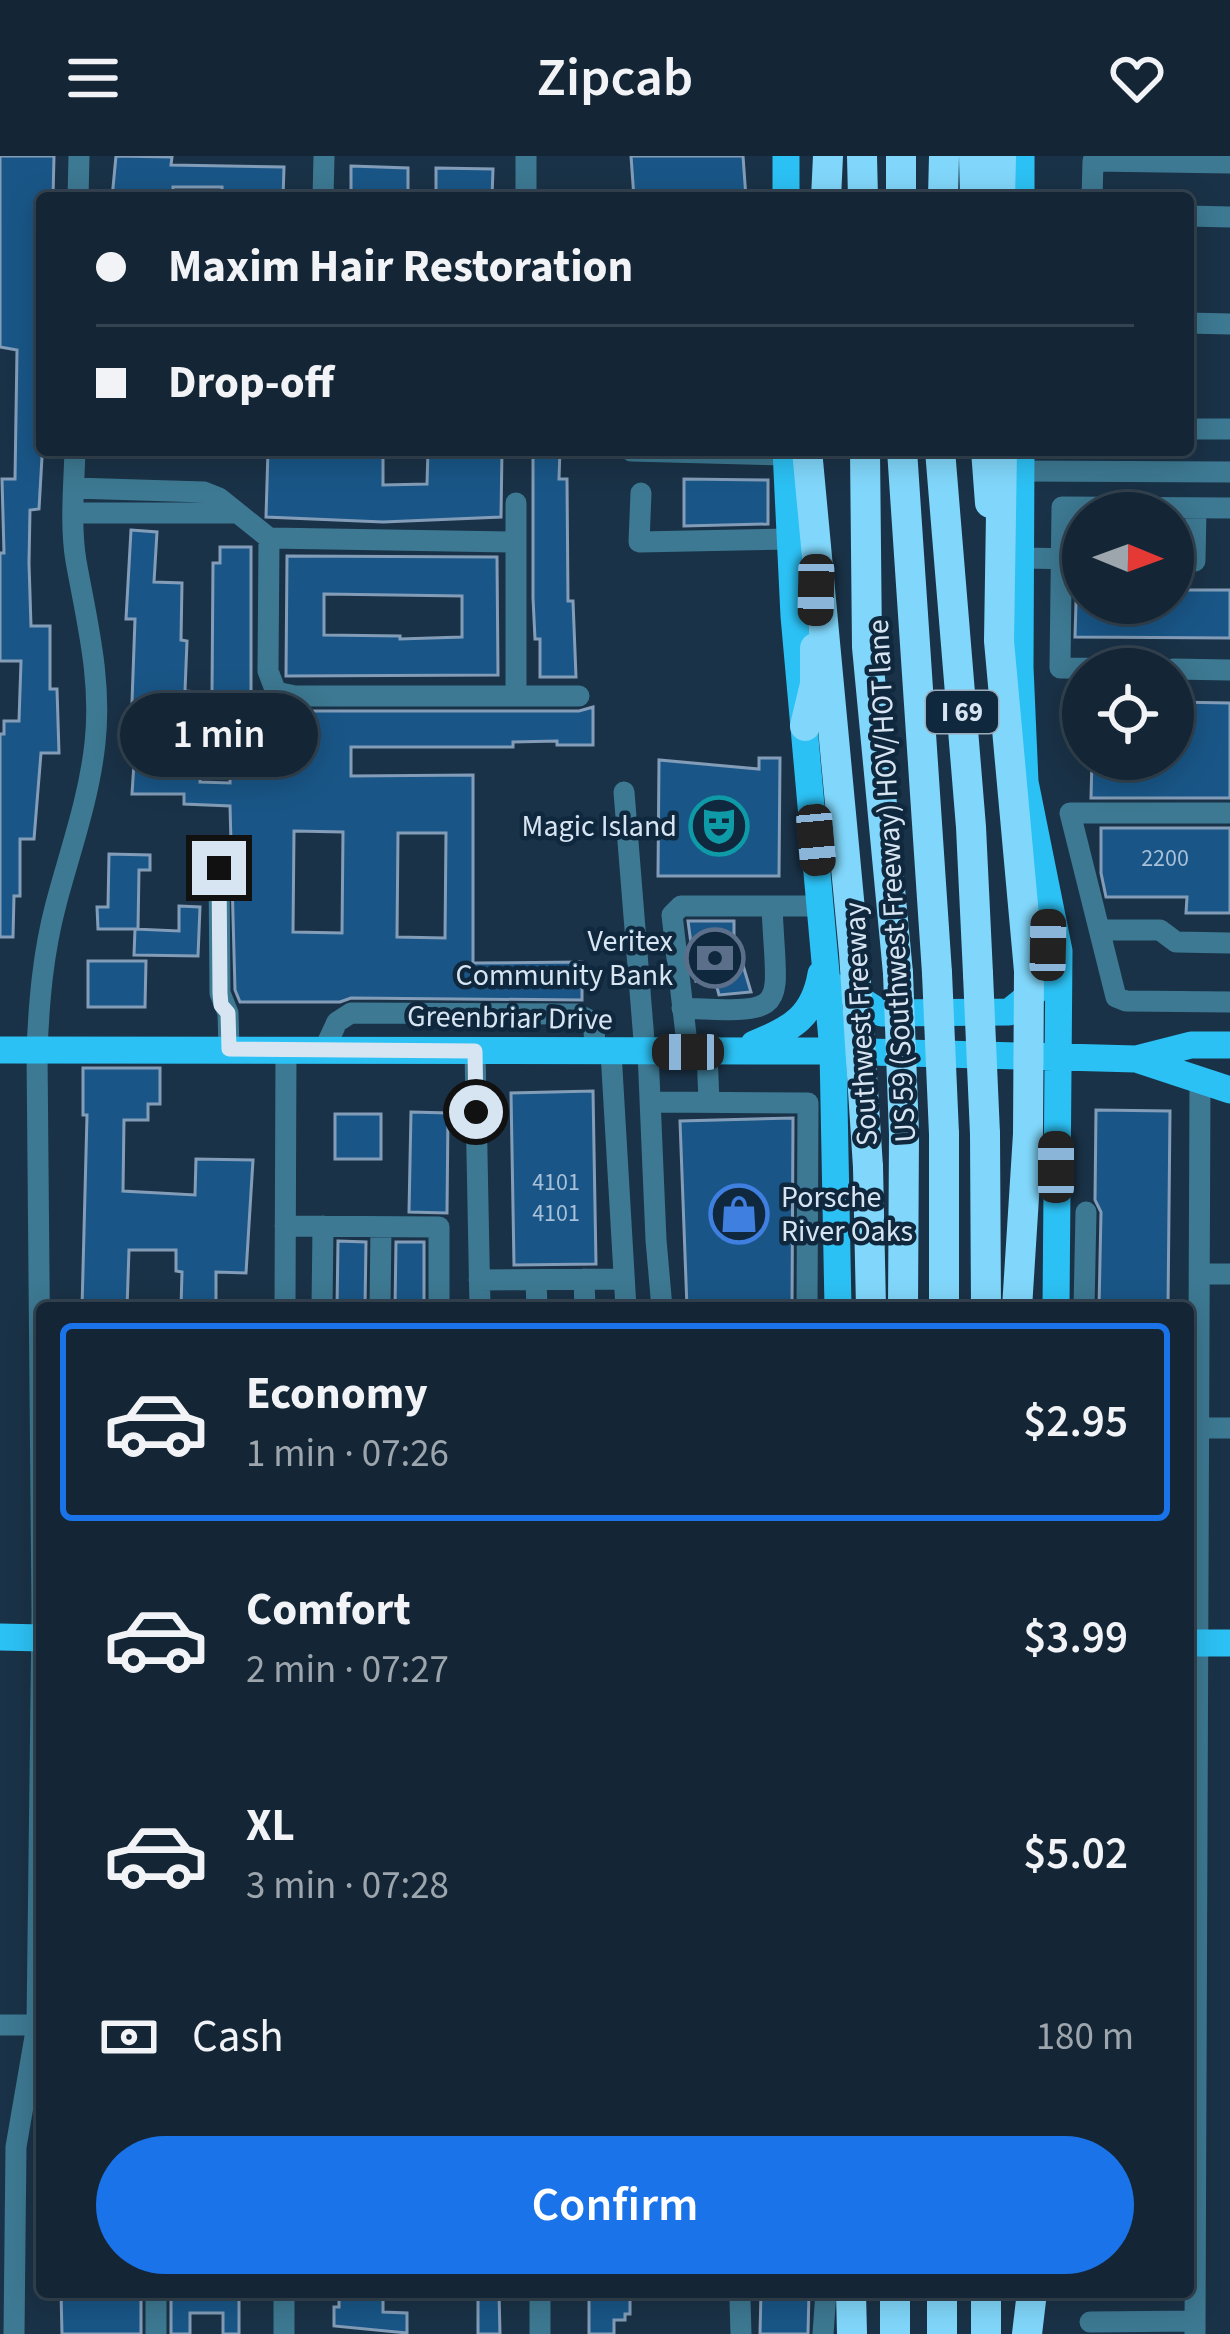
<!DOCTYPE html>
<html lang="en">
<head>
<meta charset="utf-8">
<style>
  body { margin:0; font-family:"Source Sans 3",sans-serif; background:#1d2e3d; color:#f1f3f6; height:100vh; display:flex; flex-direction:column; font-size:45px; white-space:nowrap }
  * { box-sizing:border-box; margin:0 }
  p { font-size:39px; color:#9da5ad }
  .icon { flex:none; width:66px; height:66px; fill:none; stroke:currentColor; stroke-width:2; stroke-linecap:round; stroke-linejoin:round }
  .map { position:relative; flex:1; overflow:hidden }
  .side { position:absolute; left:36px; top:1146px; width:1158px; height:996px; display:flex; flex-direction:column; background:#142635; border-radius:12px; box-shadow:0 6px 30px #0003,0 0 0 3px #334350 }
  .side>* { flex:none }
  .banner { position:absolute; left:36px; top:36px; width:1158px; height:264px; border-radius:12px; box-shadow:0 6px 30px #0003,0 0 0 3px #334350; display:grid; align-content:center; height:264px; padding:0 60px; background:#142635 }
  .needle { width:78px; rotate:91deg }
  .tools { position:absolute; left:1062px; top:336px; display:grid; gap:24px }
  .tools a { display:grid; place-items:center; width:132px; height:132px; border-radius:50%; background:#142635; box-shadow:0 6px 30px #0003,0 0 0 3px #334350; font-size:60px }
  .end { position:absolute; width:54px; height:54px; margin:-27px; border:15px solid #d7e5f3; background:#111; box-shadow:0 0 0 6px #111 }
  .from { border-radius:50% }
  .bubble { position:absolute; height:84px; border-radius:42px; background:#142635; box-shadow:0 6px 30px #0003,0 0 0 3px #334350; font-size:39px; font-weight:600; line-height:84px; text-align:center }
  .car { position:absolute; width:36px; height:72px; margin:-36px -18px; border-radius:15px; box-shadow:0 0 9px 3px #0007; background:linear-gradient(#222 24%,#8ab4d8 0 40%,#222 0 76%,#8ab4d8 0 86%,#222 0) }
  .banner b { display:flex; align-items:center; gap:42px; height:114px; font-size:45px }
  .banner b+b { border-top:3px solid #334350 }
  .banner i { width:30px; height:30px; background:#f1f3f6 }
  ul { padding:21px 0 0; list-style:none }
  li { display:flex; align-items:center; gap:36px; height:198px; margin:0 24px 18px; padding:0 36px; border:6px solid transparent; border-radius:12px }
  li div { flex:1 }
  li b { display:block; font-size:45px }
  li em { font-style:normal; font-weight:600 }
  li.current { border-color:#1a73e8 }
  li>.icon { width:108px; height:108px; stroke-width:1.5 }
  .pay { display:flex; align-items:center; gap:30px; height:132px; padding:0 60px; font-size:45px }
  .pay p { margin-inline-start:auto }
  .primary-button { display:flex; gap:24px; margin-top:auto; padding:24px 60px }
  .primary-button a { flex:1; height:138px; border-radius:72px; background:#1a73e8; color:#fff; font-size:48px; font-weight:600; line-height:138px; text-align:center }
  header { display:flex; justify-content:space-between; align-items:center; height:156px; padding:0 60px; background:#142635; font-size:54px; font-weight:600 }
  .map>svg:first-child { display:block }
  .building { fill:#195687; stroke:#839db8; stroke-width:3; fill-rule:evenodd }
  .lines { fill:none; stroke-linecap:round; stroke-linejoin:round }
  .minor { stroke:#3d7992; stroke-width:21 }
  .major { stroke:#2cc1f4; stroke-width:27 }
  .highway { stroke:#81d7fb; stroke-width:30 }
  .highway-bridge { stroke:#81d7fb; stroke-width:30 }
  .route { stroke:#d7e5f3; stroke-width:15 }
  .labels { text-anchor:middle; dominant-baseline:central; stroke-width:9; stroke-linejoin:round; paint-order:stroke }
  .number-label { font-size:24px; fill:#a8c1d8 }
  .shield { fill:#10283d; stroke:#9bacbc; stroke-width:3 }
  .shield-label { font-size:27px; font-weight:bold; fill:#d7e5f3 }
  .poi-label { font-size:30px; fill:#d7e5f3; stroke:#10283d; text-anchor:end }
  .street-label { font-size:30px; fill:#d7e5f3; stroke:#10283d }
</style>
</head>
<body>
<header><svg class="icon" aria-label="menu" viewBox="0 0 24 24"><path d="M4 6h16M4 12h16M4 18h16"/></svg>Zipcab<svg class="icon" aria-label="heart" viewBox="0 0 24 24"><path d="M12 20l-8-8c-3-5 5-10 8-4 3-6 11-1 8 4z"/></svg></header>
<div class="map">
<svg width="1230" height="2178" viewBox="0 0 1230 2178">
  <rect width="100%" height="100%" fill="#1a3247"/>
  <!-- building -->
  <path class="building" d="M0 0H54L53 42H42V301L39 353 30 354 29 407 31 470H50V533H57L59 597H41L34 683H20V740H14L13 781H0V578H4V565H19L21 505H0V397H4L2 323H15L17 194 0 191Z
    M116 0 172 1 171 9 284 11 283 42H222V31H173V42H112Z
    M631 0H743L746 42H634Z
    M351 10 408 12V42H351Z
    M436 12 493 13 492 42H436Z
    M268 294H383V329L427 328 428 294H502L501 361 383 366 266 361Z
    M533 294H560L559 323H567L568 445H573L576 521H540V483H535L533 442Z
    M684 323 768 324V368L684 370Z
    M131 374 157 376 154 426 182 427 181 484 187 485 185 535 212 537 213 407H220V391H251V555H579L593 551V589H557V585L513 586V591H351V620L473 619V807L582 806V844L351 842 340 846H240L235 834 230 650 184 648V638H132L138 545 132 546 135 463H126ZM183 556 219 558V593H273L274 620H230V627L200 626 202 585 183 584ZM294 675 343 676 342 777 293 776ZM398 677H446L445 782 397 781Z
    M287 400 497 401 498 519 286 520ZM324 438 462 440V481L400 483V480L324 479Z
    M1173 434H1230V482L1075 481 1076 447H1173Z
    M1173 546 1230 547V642H1091L1092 603H1173Z
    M759 602H780L779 720H658L659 604 759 613Z
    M1101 672H1230V757H1186L1187 741H1106L1101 717Z
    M109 698 150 699V714H139L138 773H98L97 751H108Z
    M179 750 200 751 198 800 134 799 135 773 179 775Z
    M688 765H734V779L751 836 719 839 714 820 696 825Z
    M88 805H146L145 851H88Z
    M83 912H160V948H148V964H124L123 1035 195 1039 196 1003 253 1004 246 1117 216 1116V1152H181L182 1116 176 1115V1094H129L127 1152H82L87 959H83Z
    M593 935 596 1108 514 1109 511 937Z
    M1096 954 1170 955 1168 1152H1099L1101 1056 1095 1044Z
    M411 956 448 957 447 1057 409 1056Z
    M335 958H381V1003H335Z
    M793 962 792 1152H687L680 965Z
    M338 1085 366 1086 365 1152H337Z
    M396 1086H424V1152H395Z
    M61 2136H141V2178H62Z
    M171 2136H239V2178H223V2157H190V2178H171Z
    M478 2136H499L500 2178H478Z
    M589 2136H630V2158H625V2164H614V2178H589Z
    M761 2136H809L808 2178H760Z
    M339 2142H383V2156L407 2157V2177L334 2170V2151H339Z"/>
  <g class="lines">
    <!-- minor -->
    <path class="minor" d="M78 42 79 0
      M323 42 324 0
      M526 42V0
      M1092 42 1093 5 1230 7
      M1188 60 1230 61
      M1188 167 1230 168
      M1188 273H1230
      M631 295 786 299
      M1020 315 1230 316
      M74 332 204 336 219 342 269 382 516 386
      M641 337 639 386 790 383
      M73 357H235
      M269 382 268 515 276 536 295 540H579
      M1020 402 1083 403
      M1173 405H1195L1196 352
      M1153 513 1060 512 1062 351 1230 352
      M1173 513 1230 514
      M516 540V347
      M624 636 645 897
      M1230 657H1070L1116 841 1126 845 1230 846
      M219 712 220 837 228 857 229 893
      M1100 774H1160L1176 786 1230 787
      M682 852C794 858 776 854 772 750
      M324 894 337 866 351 857 577 858 593 866 596 896
      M475 895 480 1152
      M611 896 626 1152
      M648 896 656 1084 662 1152
      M688 896 672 759 681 750H821
      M707 896 709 946
      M651 946 808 947 807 1152
      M285 1070 439 1071V1152
      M1200 1118H1230
      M584 1123 585 1152
      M479 1124 624 1123
      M536 1124 537 1152
      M285 1152 286 893
      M322 1152 323 1070
      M380 1152 381 1071
      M1084 1152 1086 1056
      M1200 1272H1230
      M0 1869H37
      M156 2136V2178
      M740 2145 741 2178
      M1090 2166 1195 2165
      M14 2178 16 1991 37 1869 42 1458 37 895C39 845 43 797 56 748 70 695 89 643 95 587 102 524 87 466 76 405 70 369 74 330 75 294
      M284 2178V2136
      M540 2178V2136
      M823 2178 826 2136
      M1195 2178 1200 924"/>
    <!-- major -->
    <path class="major" d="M786 42V0
      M1021 42V0
      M786 294 794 460 833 895 838 1152
      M1021 294 1020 511 1025 626 1059 795 1056 1152
      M842 832 881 857 1009 856 1039 832
      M754 888C792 873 814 860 821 818
      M0 894 833 895 1136 903 1230 934
      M1136 903 1191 889H1230
      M0 1481 42 1482
      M1188 1487H1230"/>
    <!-- highway -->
    <path class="highway" d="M862 0 863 42
      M901 0V42
      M974 0 975 42
      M826 42 828 0
      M943 42 944 0
      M1000 42 1001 0
      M865 294 867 491 898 817
      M902 294 937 817
      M940 294 971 671 978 818
      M986 294 990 347
      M805 570 815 528V492
      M944 978V1152
      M985 978 986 1152
      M868 1011 871 1152
      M903 1152 904 978
      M1017 1152 1028 978
      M851 2136 852 2178
      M942 2136V2178
      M986 2136V2178
      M895 2178V2136
      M1027 2178 1032 2136"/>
    <!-- highway-bridge -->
    <path class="highway-bridge" d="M807 294 854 797 868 1011
      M1002 294 999 485 1029 815 1028 978
      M898 817 904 978
      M937 817 944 978
      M978 818 985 978"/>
  </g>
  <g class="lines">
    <!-- route -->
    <path class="route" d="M219 712 220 837 221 849 228 857 229 893 475 895 476 956"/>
  </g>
  <!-- icons -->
  <defs>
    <g id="theatre-ring" transform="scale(3)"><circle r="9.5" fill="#10283d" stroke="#0f9aa8" stroke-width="1.5"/><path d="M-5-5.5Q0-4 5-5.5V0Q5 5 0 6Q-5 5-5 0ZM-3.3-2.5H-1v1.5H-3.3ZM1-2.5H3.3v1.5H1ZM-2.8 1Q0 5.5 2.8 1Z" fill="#0f9aa8"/></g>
    <g id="bank-ring" transform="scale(3)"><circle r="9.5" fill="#10283d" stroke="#5c6f8a" stroke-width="1.5"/><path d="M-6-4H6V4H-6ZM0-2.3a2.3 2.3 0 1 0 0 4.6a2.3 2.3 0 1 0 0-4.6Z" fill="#5c6f8a"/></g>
    <g id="shop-ring" transform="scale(3)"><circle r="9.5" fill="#10283d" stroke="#3f7fe0" stroke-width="1.5"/><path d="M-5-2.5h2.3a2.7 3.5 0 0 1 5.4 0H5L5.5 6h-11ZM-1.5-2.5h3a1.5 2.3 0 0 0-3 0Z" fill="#3f7fe0"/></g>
  </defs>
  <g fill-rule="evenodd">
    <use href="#theatre-ring" x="719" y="670"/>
    <use href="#bank-ring" x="715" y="802"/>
    <use href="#shop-ring" x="739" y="1058"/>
  </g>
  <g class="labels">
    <!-- number labels -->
    <g class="number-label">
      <text x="1165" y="702">2200</text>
      <text x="556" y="1026">4101</text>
      <text x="556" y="1057">4101</text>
    </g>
    <!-- shield labels -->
    <rect class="shield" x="926" y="535" width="72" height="42" rx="9"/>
    <g class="shield-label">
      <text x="962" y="556">I 69</text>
    </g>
    <!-- poi labels -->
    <g class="poi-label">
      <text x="677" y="670">Magic Island</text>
      <text x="673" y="785">Veritex<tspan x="673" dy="34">Community Bank</tspan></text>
      <text x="781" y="1041" text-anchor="start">Porsche<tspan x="781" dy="34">River Oaks</tspan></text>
    </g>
    <!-- street labels -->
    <g class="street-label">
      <text transform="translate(892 725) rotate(-93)">US 59 (Southwest Freeway) HOV/HOT lane</text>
      <text transform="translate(510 862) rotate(1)">Greenbriar Drive</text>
      <text transform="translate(861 868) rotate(-93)">Southwest Freeway</text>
    </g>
  </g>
</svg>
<div class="tools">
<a><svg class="needle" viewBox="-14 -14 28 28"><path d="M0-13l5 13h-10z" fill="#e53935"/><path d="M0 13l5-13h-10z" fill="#9da5ad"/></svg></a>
<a><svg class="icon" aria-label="locate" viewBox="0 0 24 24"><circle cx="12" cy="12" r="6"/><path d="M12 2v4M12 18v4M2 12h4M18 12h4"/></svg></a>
</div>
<i class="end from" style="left:476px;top:956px"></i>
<i class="end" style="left:219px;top:712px"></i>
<div class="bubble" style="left:120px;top:537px;width:198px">1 min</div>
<i class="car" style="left:816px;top:434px;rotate:181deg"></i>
<i class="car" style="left:816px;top:684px;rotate:175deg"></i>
<i class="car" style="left:1048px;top:789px;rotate:1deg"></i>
<i class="car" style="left:688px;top:896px;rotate:270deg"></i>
<i class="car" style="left:1056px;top:1011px;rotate:0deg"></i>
<div class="banner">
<b><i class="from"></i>Maxim Hair Restoration</b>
<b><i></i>Drop-off</b>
</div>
<section class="side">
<ul>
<li class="current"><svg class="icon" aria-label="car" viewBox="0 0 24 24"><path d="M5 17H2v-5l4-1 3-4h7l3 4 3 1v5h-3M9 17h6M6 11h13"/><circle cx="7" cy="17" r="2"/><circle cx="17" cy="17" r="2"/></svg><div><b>Economy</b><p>1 min · 07:26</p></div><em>$2.95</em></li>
<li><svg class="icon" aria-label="car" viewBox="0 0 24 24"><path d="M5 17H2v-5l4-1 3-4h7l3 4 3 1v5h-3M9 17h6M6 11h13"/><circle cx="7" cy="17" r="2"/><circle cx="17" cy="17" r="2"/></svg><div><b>Comfort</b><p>2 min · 07:27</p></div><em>$3.99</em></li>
<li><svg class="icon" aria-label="car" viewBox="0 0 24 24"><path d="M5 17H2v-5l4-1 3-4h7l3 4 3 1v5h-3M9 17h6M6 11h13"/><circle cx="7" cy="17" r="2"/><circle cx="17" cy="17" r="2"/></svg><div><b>XL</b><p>3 min · 07:28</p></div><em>$5.02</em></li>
</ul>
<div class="pay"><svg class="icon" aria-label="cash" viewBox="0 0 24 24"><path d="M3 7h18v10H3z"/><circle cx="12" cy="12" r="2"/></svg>Cash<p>180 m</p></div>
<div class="primary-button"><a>Confirm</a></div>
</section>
</div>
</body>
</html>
